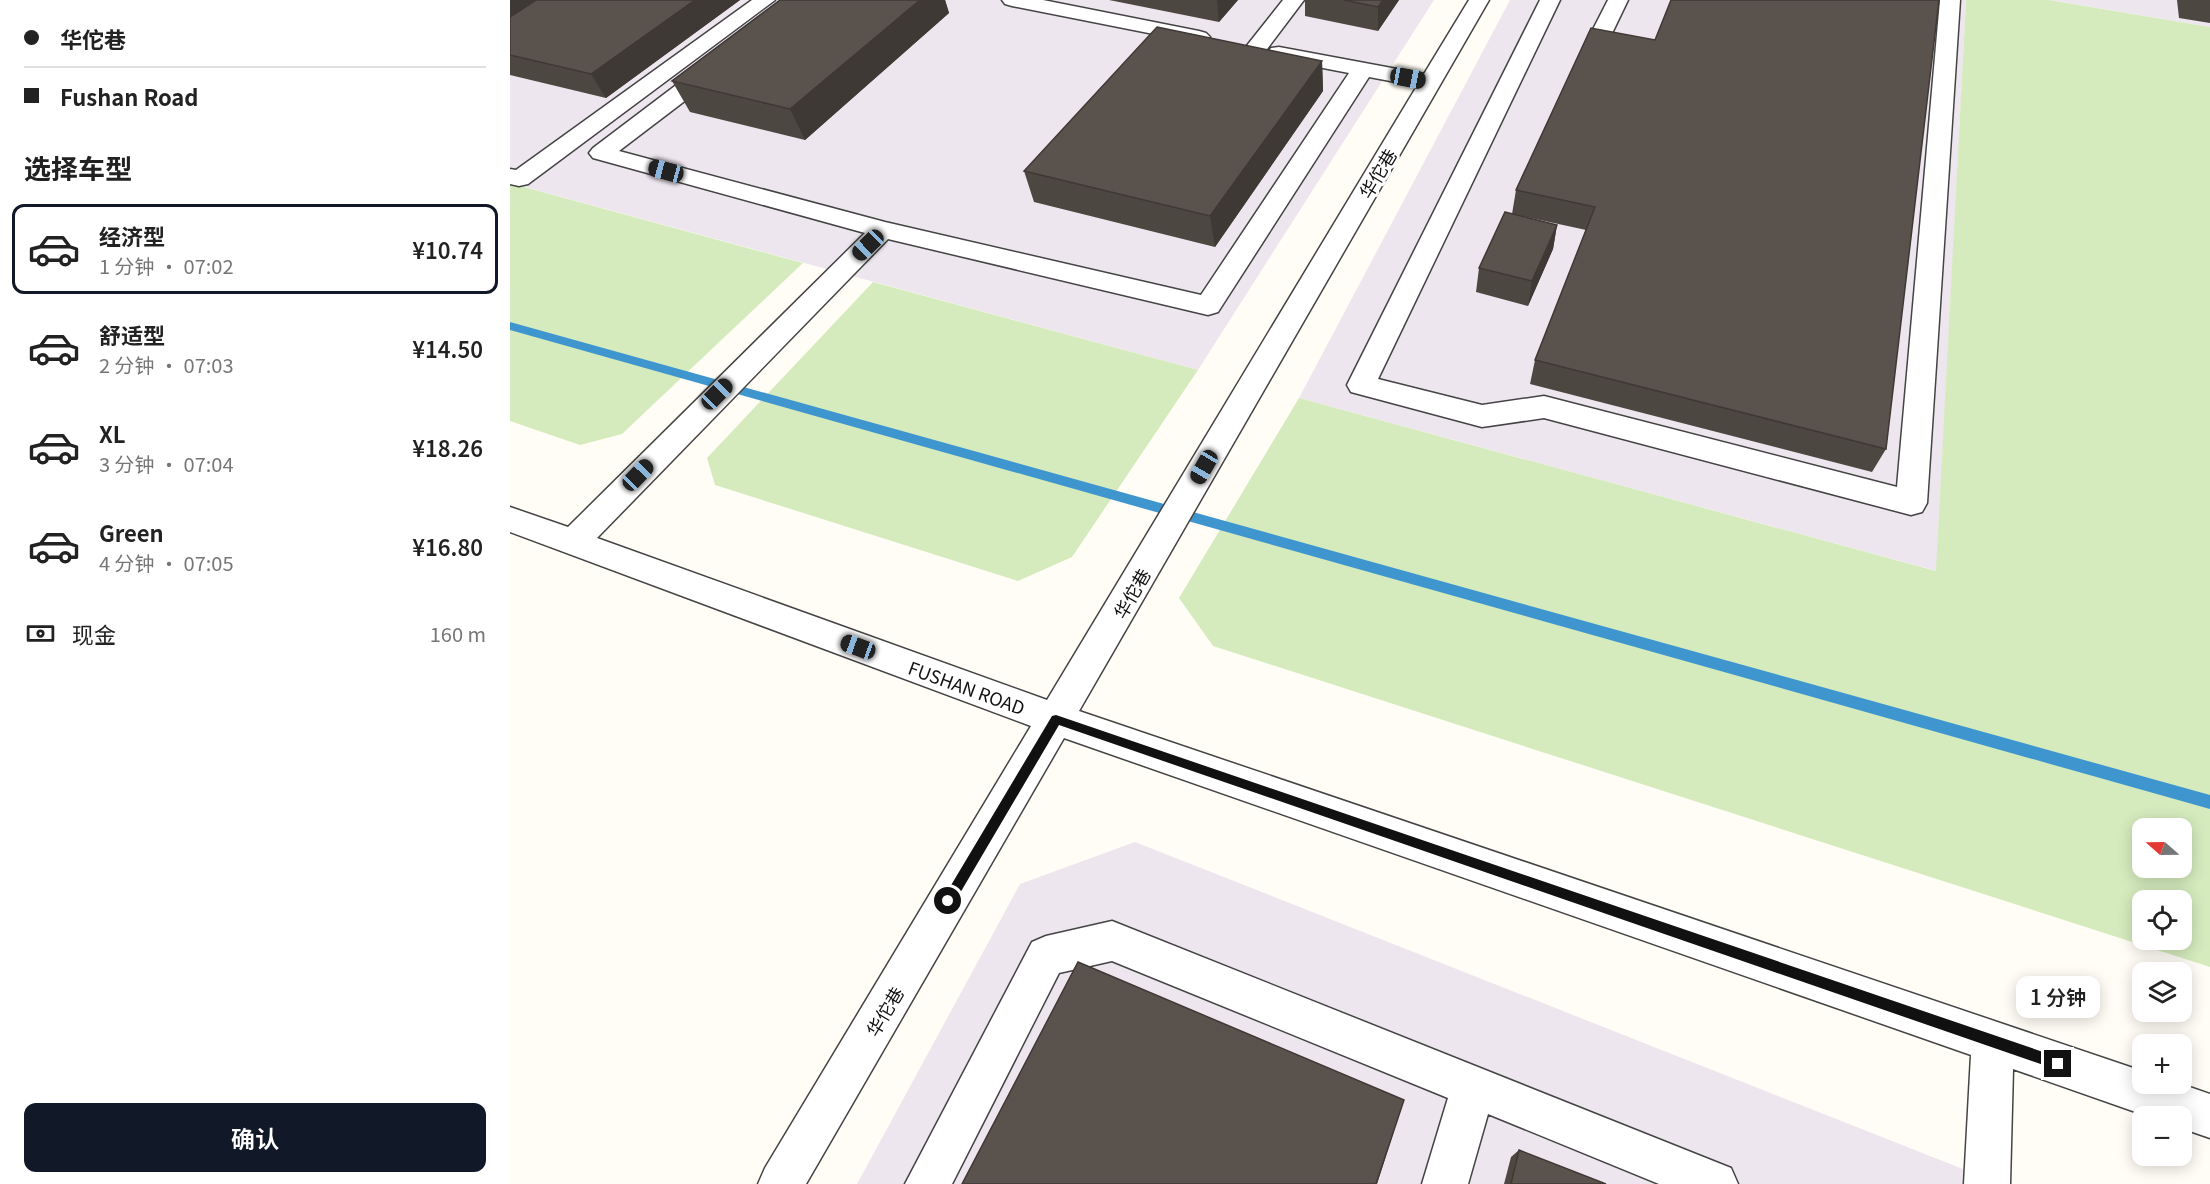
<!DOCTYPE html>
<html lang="zh">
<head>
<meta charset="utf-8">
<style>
  body { margin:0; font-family:Georgia,"Noto Sans SC",serif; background:#f6f6f6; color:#222; height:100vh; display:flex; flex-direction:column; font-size:22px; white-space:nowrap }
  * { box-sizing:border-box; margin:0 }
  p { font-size:20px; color:#767676 }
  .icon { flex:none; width:33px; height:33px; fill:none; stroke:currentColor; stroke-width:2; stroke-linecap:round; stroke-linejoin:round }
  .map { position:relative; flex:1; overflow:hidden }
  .sheet { display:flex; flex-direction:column; background:#fff; width:510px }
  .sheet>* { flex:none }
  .hud { display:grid; align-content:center; height:132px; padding:0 24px; background:#fff }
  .needle { width:39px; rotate:290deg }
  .tools { position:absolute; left:1622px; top:818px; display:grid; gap:12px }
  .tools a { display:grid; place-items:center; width:60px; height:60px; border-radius:12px; background:#fff; box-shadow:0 3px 15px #0003; font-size:30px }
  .end { position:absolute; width:27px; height:27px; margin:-14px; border:8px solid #111; background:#fff; box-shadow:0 0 0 3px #fff }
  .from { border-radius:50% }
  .bubble { position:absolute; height:42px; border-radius:12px; background:#fff; box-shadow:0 3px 15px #0003; font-size:20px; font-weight:600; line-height:42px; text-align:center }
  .car { position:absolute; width:18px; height:36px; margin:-18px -9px; border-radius:8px; box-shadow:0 0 4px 2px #0007; background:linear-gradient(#222 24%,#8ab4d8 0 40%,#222 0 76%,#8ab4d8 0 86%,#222 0) }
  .hud b { display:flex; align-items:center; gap:21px; height:57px; font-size:22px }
  .hud b+b { border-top:2px solid #e0e0e0 }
  .hud i { width:15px; height:15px; background:#222 }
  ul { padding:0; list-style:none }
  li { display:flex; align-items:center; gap:18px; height:90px; margin:0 12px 9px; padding:0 12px; border:3px solid transparent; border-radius:12px }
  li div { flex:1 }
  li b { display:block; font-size:22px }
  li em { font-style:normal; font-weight:600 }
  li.on { border-color:#111827 }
  li>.icon { width:54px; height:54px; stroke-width:1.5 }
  h2 { padding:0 24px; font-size:27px; line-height:72px }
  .pay { display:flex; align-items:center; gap:15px; height:66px; padding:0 24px; font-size:22px }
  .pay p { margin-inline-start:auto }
  .cta { display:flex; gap:12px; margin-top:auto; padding:12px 24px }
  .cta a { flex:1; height:69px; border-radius:12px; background:#111827; color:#fff; font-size:24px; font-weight:600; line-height:69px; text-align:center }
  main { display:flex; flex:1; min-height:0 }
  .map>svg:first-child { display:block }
  .industrial { fill:#eee6ef }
  .green { fill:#d5ebbd; fill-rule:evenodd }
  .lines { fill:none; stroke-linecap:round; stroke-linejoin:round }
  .stream { fill:#3f96cf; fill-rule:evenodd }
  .minor-casing { stroke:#444; stroke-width:3 }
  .minor { fill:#fff; fill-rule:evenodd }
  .wall { fill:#4d4742 }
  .shaded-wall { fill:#3f3936 }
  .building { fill:#5a524d; stroke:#3f3936; stroke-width:1.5 }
  .route { fill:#111 }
  .labels { text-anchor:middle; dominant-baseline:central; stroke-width:6; stroke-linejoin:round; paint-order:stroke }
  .street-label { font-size:18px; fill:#111; stroke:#fff }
</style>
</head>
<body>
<main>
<section class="sheet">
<div class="hud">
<b><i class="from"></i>华佗巷</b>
<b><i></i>Fushan Road</b>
</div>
<h2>选择车型</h2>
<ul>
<li class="on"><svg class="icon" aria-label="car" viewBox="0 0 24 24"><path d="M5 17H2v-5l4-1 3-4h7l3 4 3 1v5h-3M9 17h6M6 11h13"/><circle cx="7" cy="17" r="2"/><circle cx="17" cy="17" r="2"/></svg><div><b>经济型</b><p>1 分钟 · 07:02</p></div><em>¥10.74</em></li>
<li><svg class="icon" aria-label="car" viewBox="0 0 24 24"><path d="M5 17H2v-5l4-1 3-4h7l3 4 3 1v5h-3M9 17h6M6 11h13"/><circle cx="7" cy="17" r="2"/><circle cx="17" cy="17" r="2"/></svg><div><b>舒适型</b><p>2 分钟 · 07:03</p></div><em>¥14.50</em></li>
<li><svg class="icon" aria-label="car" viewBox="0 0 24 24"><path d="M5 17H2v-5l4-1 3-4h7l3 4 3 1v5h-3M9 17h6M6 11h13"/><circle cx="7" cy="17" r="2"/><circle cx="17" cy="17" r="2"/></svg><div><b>XL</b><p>3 分钟 · 07:04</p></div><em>¥18.26</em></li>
<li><svg class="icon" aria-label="car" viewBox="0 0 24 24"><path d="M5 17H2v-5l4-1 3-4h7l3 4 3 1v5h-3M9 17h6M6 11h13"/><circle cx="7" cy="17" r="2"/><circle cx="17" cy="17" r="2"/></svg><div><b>Green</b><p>4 分钟 · 07:05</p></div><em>¥16.80</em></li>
</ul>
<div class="pay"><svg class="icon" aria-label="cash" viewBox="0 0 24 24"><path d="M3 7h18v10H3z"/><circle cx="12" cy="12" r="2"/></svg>现金<p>160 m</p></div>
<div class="cta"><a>确认</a></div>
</section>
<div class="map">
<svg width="1700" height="1184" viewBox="0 0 1700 1184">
  <rect width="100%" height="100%" fill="#fffdf5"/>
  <!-- industrial -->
  <path class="industrial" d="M0 0H924L688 370 0 183Z
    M1000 0H1456L1427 571 789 398Z
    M1539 0H1700V27L1600 10Z
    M625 842 1491 1184H347L510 884Z"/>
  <!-- green -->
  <path class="green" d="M1456 0H1539L1700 27V967L703 646 669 598 789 398 1426 571ZM1632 828H1671V867H1632ZM1632 900H1671V939H1632Z
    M0 183 14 187 293 263 112 434 70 445 0 421Z
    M363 282 688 370 562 557 508 581 205 485 197 458Z"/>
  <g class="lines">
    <!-- stream -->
    <path class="stream" d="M0 322 1700 795V809L0 330Z"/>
    <!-- minor casing -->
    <g class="minor-casing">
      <path id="minor" d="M242 0H265L18 184 9 186 0 184V169L6 170Z
        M492 0H533L689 31 696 33 700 37 696 41 689 43 502 6 495 4Z
        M773 0H794L754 53 746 54 738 53 735 48Z
        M959 0H979L569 711 1632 1071V1083H1668L1700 1094V1138L1671 1128V1116H1637L1503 1069 1500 1184H1454L1461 1055 554 738 296 1184H248L255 1168 521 726 0 532V507L58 527 355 233 83 158 79 153 83 148 198 61 206 59 214 61 217 66 214 71 109 151 375 222 691 295 839 73 761 58 758 53 761 48 769 47 914 74ZM859 77 907 86 537 700 87 538 378 239 698 315 708 312Z
        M1030 0H1050L868 379 972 405 1034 396 1387 487 1430 0H1450L1417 503 1412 512 1401 515 1034 418 972 427 841 392 837 385Z
        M1098 0H1118L1094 50 1086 51 1078 50 1075 45Z
        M602 921 1221 1168 1228 1184H1149L978 1114 958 1184H912L938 1098 602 961 549 973 442 1184H395L522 942 536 936Z"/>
    </g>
    <!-- minor -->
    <use href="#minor" class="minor"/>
  </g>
  <!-- wall -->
  <path class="wall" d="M0 0H230L96 98 0 75Z
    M270 0H435L439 13 295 140 180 112 162 81Z
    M599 0H728L709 22Z
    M795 0H889L868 31 795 16Z
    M1667 0H1700V23L1669 18Z
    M1081 28 1376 449 1362 472 1020 384 1025 360 1076 230 1002 214 1006 190Z
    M812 61 813 91 705 247 524 202 514 171Z
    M1047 225 1043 249 1018 306 966 292 969 268Z
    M1009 1150 1096 1184H994L1001 1157Z"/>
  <!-- shaded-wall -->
  <path class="shaded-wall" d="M0 0H28L0 18Z
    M185 0H230L96 98 81 74Z
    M410 0H435L439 13 295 140 280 109Z
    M707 0H728L709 22Z
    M873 0H889L868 31V7Z
    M812 61 813 91 705 247 700 216Z
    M1047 225 1043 249 1018 306 1022 281Z
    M894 1100 891 1109 867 1184H866Z"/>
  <!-- building -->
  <path class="building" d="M26 0H185L81 74 0 55V17Z
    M270 0H410L280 109 162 81Z
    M834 0H873L868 7Z
    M1161 0H1429L1376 449 1025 360 1085 207 1006 190 1081 28 1145 40Z
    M647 27 812 61 700 216 514 171Z
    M995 212 1047 225 1022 281 969 268Z
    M568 962 894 1100 866 1184H452Z
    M1009 1150 1096 1184H1001Z"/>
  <!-- route -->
  <path class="route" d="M546 715 1548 1057 1553 1059 1554 1064 1553 1068 1548 1070 549 725 443 905H434V897L542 716Z"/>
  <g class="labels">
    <!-- street labels -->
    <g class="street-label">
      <text transform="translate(867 173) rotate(-59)">华佗巷</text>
      <text transform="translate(621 593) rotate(-60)">华佗巷</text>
      <text transform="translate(457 687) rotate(20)">FUSHAN ROAD</text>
      <text transform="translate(374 1011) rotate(-59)">华佗巷</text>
    </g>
  </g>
</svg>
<div class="tools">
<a><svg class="needle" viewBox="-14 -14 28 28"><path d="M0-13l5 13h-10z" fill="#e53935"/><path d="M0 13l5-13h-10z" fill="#767676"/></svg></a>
<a><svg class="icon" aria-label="locate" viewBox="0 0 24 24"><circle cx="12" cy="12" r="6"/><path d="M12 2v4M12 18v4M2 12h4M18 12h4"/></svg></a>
<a><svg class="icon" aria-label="layers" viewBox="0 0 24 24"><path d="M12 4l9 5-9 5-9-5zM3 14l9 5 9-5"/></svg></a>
<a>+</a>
<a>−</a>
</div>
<i class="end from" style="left:438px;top:901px"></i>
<i class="end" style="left:1548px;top:1064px"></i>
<div class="bubble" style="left:1506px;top:976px;width:84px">1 分钟</div>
<i class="car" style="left:898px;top:78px;rotate:101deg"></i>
<i class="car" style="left:156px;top:171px;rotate:285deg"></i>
<i class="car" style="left:358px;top:245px;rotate:226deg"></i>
<i class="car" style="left:207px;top:394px;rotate:45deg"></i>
<i class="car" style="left:694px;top:467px;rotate:210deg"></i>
<i class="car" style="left:128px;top:475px;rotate:44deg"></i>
<i class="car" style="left:348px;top:647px;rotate:290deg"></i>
</div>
</main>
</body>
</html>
